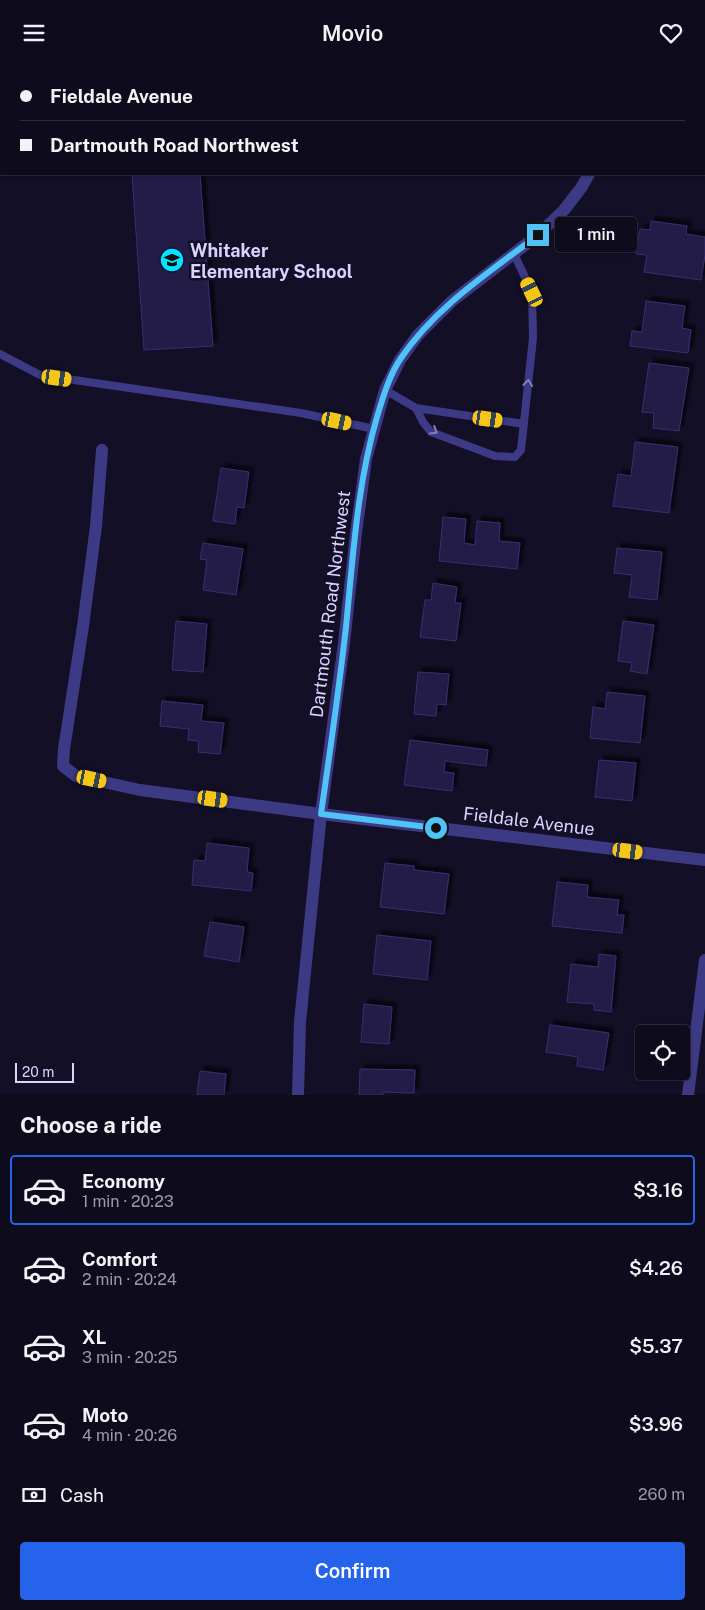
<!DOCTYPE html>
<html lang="en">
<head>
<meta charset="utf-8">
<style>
  body { margin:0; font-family:"Public Sans",sans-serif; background:#1c1929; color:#f1f3f6; height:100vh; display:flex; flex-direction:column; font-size:19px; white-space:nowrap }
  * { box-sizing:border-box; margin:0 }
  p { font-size:16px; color:#9b9ba3 }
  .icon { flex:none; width:28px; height:28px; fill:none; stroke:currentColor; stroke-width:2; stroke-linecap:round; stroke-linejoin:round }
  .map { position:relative; height:1030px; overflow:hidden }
  .panel { display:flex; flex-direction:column; background:#0e0b1c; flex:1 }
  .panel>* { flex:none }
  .guide { position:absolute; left:0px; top:0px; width:705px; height:110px; box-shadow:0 1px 4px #0004,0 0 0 1px #2e2b3b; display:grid; align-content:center; height:110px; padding:0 20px; background:#0e0b1c }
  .fabs { position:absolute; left:635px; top:960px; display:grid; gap:10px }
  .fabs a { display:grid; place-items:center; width:55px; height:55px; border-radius:5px; background:#0e0b1c; box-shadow:0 1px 4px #0004,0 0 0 1px #2e2b3b; font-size:25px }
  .scale { position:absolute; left:15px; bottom:12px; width:59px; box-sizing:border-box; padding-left:5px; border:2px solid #d9d4ff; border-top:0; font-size:14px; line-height:18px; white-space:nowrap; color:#d9d4ff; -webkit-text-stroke:4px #130f26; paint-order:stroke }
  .end { position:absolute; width:22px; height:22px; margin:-11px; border:6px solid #4fc3f7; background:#111; box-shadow:0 0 0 2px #111 }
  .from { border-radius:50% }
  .bubble { position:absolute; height:35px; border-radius:5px; background:#0e0b1c; box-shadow:0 1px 4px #0004,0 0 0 1px #2e2b3b; font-size:16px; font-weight:600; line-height:35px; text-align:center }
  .car { position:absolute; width:15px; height:30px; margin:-15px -8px; border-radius:6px; box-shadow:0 0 4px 1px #0007; background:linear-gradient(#f5c518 24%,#345 0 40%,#f5c518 0 76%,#345 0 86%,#f5c518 0) }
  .guide b { display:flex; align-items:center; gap:18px; height:48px; font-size:19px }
  .guide b+b { border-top:1px solid #2e2b3b }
  .guide i { width:12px; height:12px; background:#f1f3f6 }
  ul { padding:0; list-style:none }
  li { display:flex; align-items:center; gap:15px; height:70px; margin:0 10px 8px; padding:0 10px; border:2px solid transparent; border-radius:5px }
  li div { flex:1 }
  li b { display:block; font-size:19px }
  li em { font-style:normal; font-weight:600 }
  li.current { border-color:#2563eb }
  li>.icon { width:45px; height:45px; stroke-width:1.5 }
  h2 { padding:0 20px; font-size:22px; line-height:60px }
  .pay { display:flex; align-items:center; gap:12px; height:55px; padding:0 20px; font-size:19px }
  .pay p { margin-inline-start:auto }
  .action { display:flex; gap:10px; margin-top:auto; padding:10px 20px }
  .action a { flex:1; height:58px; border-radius:5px; background:#2563eb; color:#fff; font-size:20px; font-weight:600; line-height:58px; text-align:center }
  header { display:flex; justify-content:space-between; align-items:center; height:65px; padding:0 20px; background:#0e0b1c; font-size:22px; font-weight:600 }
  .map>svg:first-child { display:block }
  .building { fill:#241b47; stroke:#3b2d73; filter:url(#shadow) }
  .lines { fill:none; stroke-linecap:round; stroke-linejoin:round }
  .service { stroke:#3d3a85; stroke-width:8 }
  .minor { stroke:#3d3a85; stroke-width:12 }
  .oneway { stroke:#837fbc }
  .route { stroke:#4fc3f7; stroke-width:6 }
  .labels { text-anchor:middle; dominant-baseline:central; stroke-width:5; stroke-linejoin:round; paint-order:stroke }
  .poi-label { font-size:18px; font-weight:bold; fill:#d9d4ff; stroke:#130f26; text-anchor:start }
  .street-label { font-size:18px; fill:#d9d4ff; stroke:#130f26 }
</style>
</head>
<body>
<header><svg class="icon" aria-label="menu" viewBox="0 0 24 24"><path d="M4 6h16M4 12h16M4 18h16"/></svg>Movio<svg class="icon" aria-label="heart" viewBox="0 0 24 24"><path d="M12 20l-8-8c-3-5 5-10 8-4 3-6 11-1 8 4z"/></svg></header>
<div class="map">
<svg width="705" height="1030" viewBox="0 0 705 1030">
  <defs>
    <filter id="shadow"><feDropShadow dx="4.5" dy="-4.5" stdDeviation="1" flood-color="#0009"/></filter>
  </defs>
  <rect width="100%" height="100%" fill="#130f26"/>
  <!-- building -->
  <path class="building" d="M0 0H236L235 1H1V65H0Z
    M132 109H200L213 281 144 285Z
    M651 156 687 161 686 169 705 172V190L701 215 644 207 647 190 636 189 640 164 650 165Z
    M646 236 685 241 682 263 691 265 688 288 630 281 632 266 642 267Z
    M649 298 689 303 679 366 653 363 654 348 642 347Z
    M635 377 678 382 669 448 613 441 618 409 631 411Z
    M221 403 249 407 244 443 237 442 235 459 213 456Z
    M443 452 466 454 464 478 475 480 477 456 500 458 499 476 520 478 517 504 439 496Z
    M203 478 243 484 236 530 203 525 207 495 200 494Z
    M617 483 662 487 657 535 629 532 632 510 614 508Z
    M433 518 457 522 455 538H461L456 576 420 572 425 535H431Z
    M176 556 207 559 203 607 172 605Z
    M623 556 654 560 647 609 630 606 632 598 618 596Z
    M418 607 449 609 446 640 437 639 436 651 414 649Z
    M607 627 645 631 640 678 590 673 593 642 605 644Z
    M162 636 203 640 201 656 224 658 220 689 198 687 199 676 188 675 189 664 160 661Z
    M410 675 488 685 486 701 445 696 444 707 454 708 452 726 404 720Z
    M599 695 636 698 632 736 595 732Z
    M207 778 249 783 247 807 253 808 251 826 192 820 194 795 205 796Z
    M385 798 414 801V805L449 809 444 849 380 842Z
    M557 817 588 820 587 832 619 835 617 850H624L622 868 552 861Z
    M210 857 244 862 239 897 204 891Z
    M377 870 431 876 427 915 373 909Z
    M599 889 616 891 611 947 594 945V939L567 937 571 899 598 902Z
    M364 939 392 942 389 979 361 977Z
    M550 960 609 968 603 1005 577 1001 578 992 546 987Z
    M360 1004 415 1005 414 1028 383 1027V1030H359Z
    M200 1006 226 1009 224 1030H197Z"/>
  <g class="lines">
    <!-- service -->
    <path class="service" d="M325 1V0
      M511 1V0
      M0 289 40 310 301 348 374 364
      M385 325 416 343 423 357 431 367 495 391 515 392 521 385 533 273 532 227 514 189
      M416 343 524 359"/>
    <!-- minor -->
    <path class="minor" d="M606 1V0
      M102 385 96 461 83 561 64 684 63 701 76 711 140 725 321 749 705 795
      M298 1030 300 957 321 749 344 578 356 468 366 394 385 325 400 295 418 270 452 236 538 170 564 145 581 123 589 109
      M688 1030 705 895"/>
  </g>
  <!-- one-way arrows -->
  <defs><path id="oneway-chevron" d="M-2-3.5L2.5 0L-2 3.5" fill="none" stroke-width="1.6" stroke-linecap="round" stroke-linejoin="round" transform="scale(1.25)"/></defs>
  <g class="oneway">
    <use href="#oneway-chevron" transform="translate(528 318) rotate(-84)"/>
    <use href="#oneway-chevron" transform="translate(434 366) rotate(32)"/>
  </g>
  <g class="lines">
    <!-- route -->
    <path class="route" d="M436 763 321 749C330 687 339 624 346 562 353 492 357 420 377 352 383 332 389 311 401 293 436 241 490 207 538 170"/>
  </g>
  <!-- icons -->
  <defs>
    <g id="school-disc" transform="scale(1.25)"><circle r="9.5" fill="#00e5ff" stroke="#130f26"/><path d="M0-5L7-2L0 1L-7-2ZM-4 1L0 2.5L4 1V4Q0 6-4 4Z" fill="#111"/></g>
  </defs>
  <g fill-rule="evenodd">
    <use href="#school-disc" x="172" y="195"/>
  </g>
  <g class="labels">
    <!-- poi labels -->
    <g class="poi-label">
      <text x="190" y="185">Whitaker<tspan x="190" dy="21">Elementary School</tspan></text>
    </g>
    <!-- street labels -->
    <g class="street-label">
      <text transform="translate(330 539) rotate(-83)">Dartmouth Road Northwest</text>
      <text transform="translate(529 756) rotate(7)">Fieldale Avenue</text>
    </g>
  </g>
</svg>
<div class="fabs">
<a><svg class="icon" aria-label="locate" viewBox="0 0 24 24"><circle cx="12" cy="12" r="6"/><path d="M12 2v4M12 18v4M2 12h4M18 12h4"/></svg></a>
</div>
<div class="scale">20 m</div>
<i class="end from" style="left:436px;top:763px"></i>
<i class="end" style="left:538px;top:170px"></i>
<div class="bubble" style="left:555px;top:152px;width:82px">1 min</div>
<i class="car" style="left:532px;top:227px;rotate:334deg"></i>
<i class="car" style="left:57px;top:313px;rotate:98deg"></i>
<i class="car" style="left:488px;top:354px;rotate:98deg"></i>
<i class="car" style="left:337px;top:356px;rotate:102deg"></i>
<i class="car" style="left:92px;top:714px;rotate:102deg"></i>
<i class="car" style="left:213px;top:734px;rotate:98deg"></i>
<i class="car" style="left:628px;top:786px;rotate:97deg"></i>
<div class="guide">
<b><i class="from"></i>Fieldale Avenue</b>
<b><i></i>Dartmouth Road Northwest</b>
</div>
</div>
<section class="panel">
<h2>Choose a ride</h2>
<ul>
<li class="current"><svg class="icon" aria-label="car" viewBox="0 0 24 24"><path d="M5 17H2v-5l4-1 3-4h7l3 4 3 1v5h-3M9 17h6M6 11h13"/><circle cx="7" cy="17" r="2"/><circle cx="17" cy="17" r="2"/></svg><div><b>Economy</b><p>1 min · 20:23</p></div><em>$3.16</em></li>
<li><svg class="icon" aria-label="car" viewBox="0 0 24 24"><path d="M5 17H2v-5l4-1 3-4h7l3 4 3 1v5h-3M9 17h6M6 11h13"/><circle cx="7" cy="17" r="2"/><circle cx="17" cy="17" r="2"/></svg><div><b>Comfort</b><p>2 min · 20:24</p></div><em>$4.26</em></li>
<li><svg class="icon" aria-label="car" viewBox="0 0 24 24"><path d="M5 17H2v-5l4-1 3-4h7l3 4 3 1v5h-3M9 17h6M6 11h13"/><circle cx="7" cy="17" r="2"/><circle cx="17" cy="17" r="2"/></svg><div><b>XL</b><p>3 min · 20:25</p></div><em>$5.37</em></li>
<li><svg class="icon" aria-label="car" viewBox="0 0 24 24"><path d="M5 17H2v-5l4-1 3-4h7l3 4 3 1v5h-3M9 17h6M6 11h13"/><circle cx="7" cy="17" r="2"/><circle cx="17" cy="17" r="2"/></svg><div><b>Moto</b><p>4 min · 20:26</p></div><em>$3.96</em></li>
</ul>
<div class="pay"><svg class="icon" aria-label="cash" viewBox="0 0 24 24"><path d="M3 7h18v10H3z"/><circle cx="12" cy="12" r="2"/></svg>Cash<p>260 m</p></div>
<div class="action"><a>Confirm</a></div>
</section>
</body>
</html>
